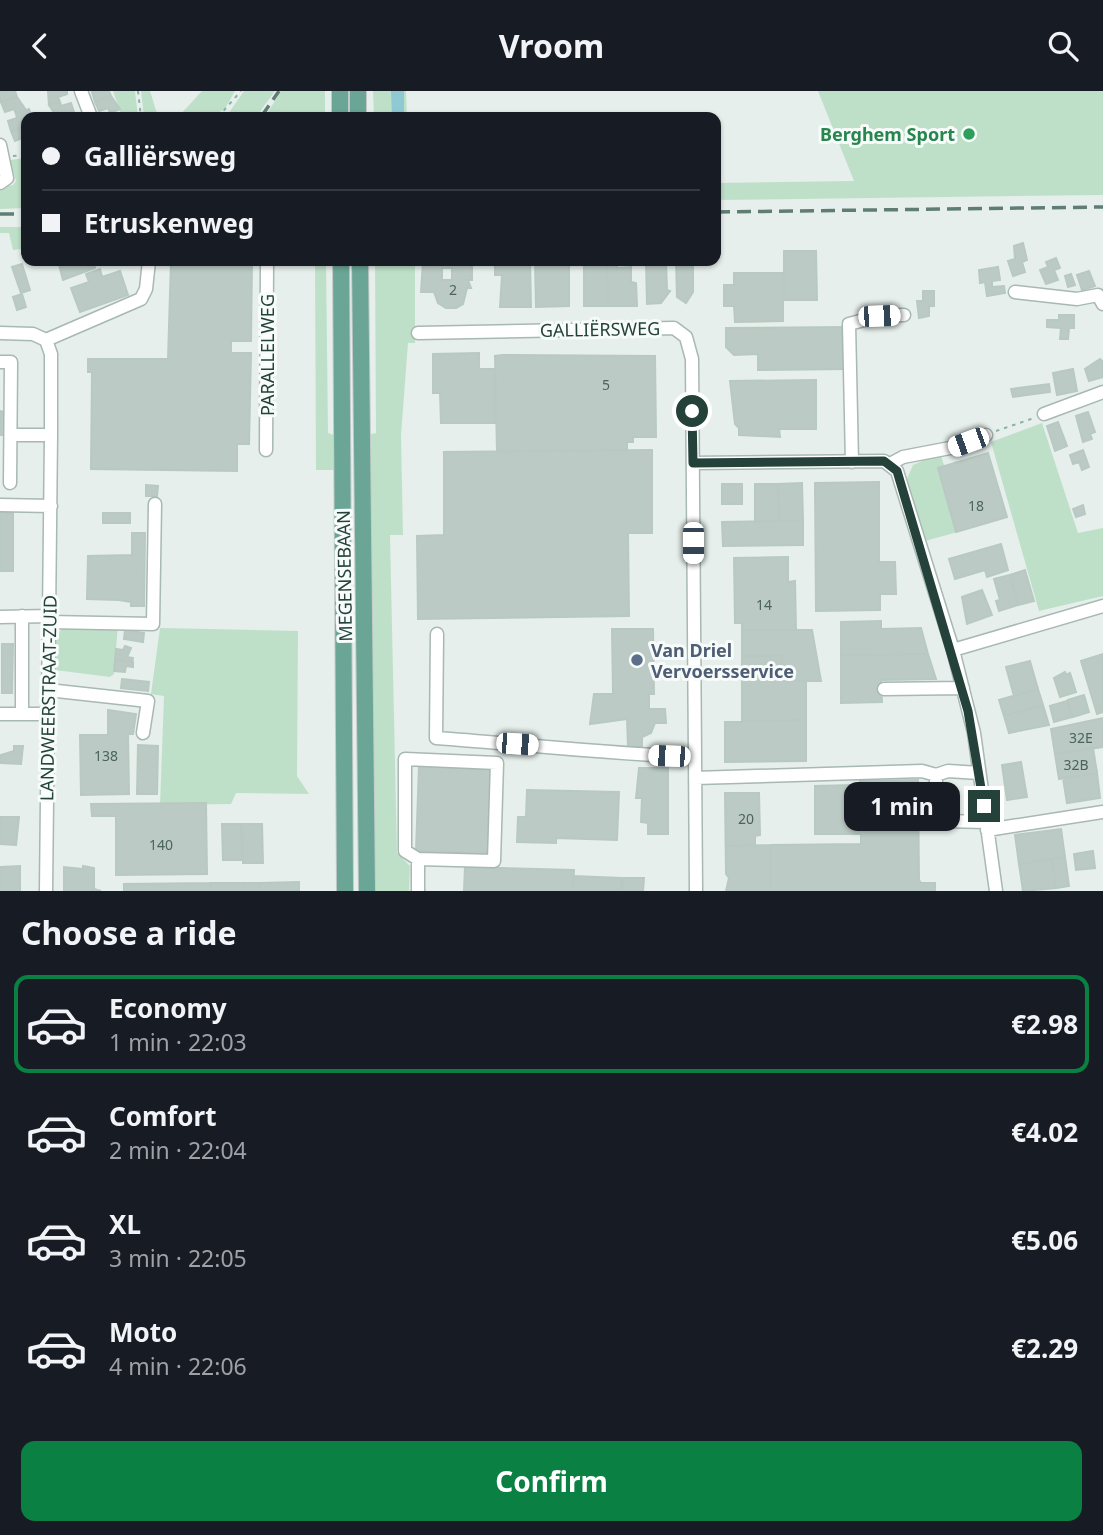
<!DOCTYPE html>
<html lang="en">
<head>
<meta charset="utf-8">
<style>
  body { margin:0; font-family:"Noto Sans",sans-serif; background:#20242c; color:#f1f3f6; height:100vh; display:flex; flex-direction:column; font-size:26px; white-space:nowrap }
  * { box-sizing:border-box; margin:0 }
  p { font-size:23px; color:#9ea1a6 }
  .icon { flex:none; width:38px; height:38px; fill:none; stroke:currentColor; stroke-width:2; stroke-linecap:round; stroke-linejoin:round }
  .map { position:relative; height:800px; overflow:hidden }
  .panel { display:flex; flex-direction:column; background:#171b24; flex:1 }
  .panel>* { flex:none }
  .banner { position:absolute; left:21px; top:21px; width:700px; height:154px; border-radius:14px; box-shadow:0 2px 5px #0004; display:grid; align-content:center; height:154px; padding:0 21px; background:#171b24 }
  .end { position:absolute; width:32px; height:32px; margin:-16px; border:9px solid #24423a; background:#fff; box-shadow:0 0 0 4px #fff }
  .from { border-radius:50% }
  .bubble { position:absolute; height:49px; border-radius:14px; background:#171b24; box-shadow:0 2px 5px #0004; font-size:23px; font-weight:700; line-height:49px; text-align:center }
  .car { position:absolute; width:21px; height:42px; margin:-21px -10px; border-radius:9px; box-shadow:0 0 5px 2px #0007; background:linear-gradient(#fff 24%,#345 0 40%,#fff 0 76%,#345 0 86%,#fff 0) }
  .banner b { display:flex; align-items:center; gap:24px; height:66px; font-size:26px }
  .banner b+b { border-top:2px solid #363941 }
  .banner i { width:18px; height:18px; background:#f1f3f6 }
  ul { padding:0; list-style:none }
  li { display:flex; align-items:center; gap:21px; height:98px; margin:0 14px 10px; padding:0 7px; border:4px solid transparent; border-radius:14px }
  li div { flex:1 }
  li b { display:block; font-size:26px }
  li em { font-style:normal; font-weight:700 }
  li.selected { border-color:#0b8043 }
  li>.icon { width:63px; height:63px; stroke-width:1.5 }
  h2 { padding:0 21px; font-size:32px; line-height:84px }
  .cta { display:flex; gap:14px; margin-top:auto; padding:14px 21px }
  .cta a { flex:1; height:80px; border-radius:14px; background:#0b8043; color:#fff; font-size:28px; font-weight:700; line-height:80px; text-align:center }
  header { display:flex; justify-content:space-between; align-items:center; height:91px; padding:0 21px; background:#171b24; font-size:32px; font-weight:700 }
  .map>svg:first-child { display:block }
  .green { fill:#bfe0c8 }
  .water { fill:#8ec9d4 }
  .building { fill:#bbcac4; stroke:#b8c9c2; stroke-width:2; fill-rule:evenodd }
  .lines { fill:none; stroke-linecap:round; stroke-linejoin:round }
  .minor-casing { stroke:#a8b8b2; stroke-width:15 }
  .major-casing { stroke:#c2cac8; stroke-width:18 }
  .path { stroke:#86b3a5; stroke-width:2; stroke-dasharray:3.5 5; stroke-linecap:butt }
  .minor { stroke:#fff; stroke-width:12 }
  .major { stroke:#6aa596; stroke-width:16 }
  .rail { stroke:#5f7d75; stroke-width:3.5; stroke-dasharray:14 7; stroke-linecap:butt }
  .route { stroke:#24423a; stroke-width:9 }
  .leisure-dot { fill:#2e9e5b; stroke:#f7fbf9; stroke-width:2.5 }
  .service-dot { fill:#5c6f8a; stroke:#f7fbf9; stroke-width:2.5 }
  .labels { text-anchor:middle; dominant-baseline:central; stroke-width:6; stroke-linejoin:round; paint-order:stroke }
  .number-label { font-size:14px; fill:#4a645c }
  .leisure-label { font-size:18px; font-weight:bold; fill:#27864d; stroke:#f7fbf9; text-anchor:end }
  .street-label { font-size:18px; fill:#24423a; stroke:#f7fbf9 }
  .service-label { font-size:18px; font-weight:bold; fill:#4e5e75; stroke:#f7fbf9; text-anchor:start }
</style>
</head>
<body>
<header><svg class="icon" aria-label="back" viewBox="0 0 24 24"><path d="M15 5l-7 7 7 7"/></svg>Vroom<svg class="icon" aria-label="search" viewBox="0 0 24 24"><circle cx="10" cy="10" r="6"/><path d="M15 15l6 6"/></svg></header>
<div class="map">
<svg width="1103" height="800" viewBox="0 0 1103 800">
  <rect width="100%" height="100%" fill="#e6efeb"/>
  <!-- green -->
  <path class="green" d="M113 0H135L138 26H122Z
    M141 0H150L158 26H144Z
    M202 0H235L226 16 213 26H178Z
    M244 0H275L256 26H226Z
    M281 0H325V26H265Z
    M373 0H406L407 26H374Z
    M818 0H1103V104L716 109V92L854 90Z
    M26 67V117L0 118V96L13 94 16 90 10 69Z
    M0 136H26V166L21 158 13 159 9 142H0Z
    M315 170H326L328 342 334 344 337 379H316Z
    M375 170H415V252H408L401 344 403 444H390L397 762 410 775 409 800H373L367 344 376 342Z
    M1042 332 1078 442 1103 437V505L1039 520 991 351Z
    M940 362 965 439 925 450 907 388 913 374Z
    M118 534 114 583 110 586 55 579C54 563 49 546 65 536Z
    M160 537 298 540 297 685 309 703 236 702 231 713 160 714 164 605 151 603Z"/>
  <!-- water -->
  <path class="water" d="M391 0H404V26H392Z"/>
  <!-- building -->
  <path class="building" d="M15 0 17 6 1 11 0 1Z
    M48 0H67V3L58 6 60 11 49 14Z
    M109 0 111 5 95 11 92 1Z
    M111 5 120 18 110 22 108 17 99 20 95 11Z
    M17 6 26 19 16 23 14 18 5 21 1 11Z
    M60 11 61 15 71 12 74 21 57 26 49 14Z
    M29 18 31 24 24 27 26 35 11 40 8 30 17 27 16 23Z
    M26 35V51L24 46 15 50 11 40Z
    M1023 152 1027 169 1022 171 1025 181 1013 185 1008 170 1015 168 1014 155Z
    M784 160H816L817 209H784Z
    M1056 167 1060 177 1054 179 1058 189 1046 193 1040 179 1048 176 1046 171Z
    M58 170H93L95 177 63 189Z
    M171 170H252L251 250H231V262H251L249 353H237V380L91 378 92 281H88V268H168Z
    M423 170 472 171V189H468L471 197H467L463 213 456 217H446L438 212 434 201H421ZM442 177H452V189H442Z
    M495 170H530L531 216H500L502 184H495Z
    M535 170H569V215L536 216Z
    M584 170H607L608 215H584Z
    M607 170H617V177L631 176V191L636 192 637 215H608Z
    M646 170H666L667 199 670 200 661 212 647 213Z
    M676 170H693V201L686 212 677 206Z
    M22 173 30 199 21 202 12 176Z
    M998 176 1000 189 992 190V196L1004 195 1005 202 987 205 985 191 980 192 979 179Z
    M100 178 102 186 120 180 128 204 80 221 71 197 89 191 86 183Z
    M1089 180 1095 195 1082 199 1077 184Z
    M734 182H783V230L735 231 734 215H724V194H734Z
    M1071 183 1075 194 1068 196 1065 185Z
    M923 200H934V215H929V225L919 227 917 210H923Z
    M22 203 26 216 17 219 13 206Z
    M1059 224H1074V237H1069L1068 248H1060L1061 237 1047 236V229H1059Z
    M846 236 847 278 758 279V263L734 264 726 256V237Z
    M479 262V278H494L495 332H441L440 302H433V263Z
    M503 264 655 265 656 346H633V351H627V359L497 361 495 265Z
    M1100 268 1103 271V286L1089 290 1085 278Z
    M1073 278 1077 300 1057 304 1053 282Z
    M816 289V338H779L780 346 739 344V337L735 333 730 290Z
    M1049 293 1050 301 1013 306 1011 298Z
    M0 320 5 321V344H0Z
    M1088 321 1095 341 1090 343 1092 348 1083 351 1076 325Z
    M1058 331 1067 355 1055 360 1047 335Z
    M652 359V442H628L629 525 418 528 417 445 444 444V361Z
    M1083 359 1089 376 1082 379 1079 371 1073 373 1070 364Z
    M988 362 1007 426 956 441 938 377Z
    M879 391V471H895L896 503H880V519L816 520 815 392Z
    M802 392 803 430H779L778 393Z
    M722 393H742V413H722Z
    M755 393H778L779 430 755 431Z
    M146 394 158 395 157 405H146Z
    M1083 414 1085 423 1076 426 1073 418Z
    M0 422H13V480H0Z
    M103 422H130V432H103Z
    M779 430H803V454L723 455 722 431Z
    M132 442H145L144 515H131V511L119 509 87 508 88 465 132 464Z
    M1001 453 1008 479 987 486 985 479 955 488 949 468Z
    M788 466V491L795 490 796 539H742V532H735L734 467Z
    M1025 479 1034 510 1018 514 1010 484Z
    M1010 484 1018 514 999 520 996 510 1000 509 994 488Z
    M982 499 992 524 967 533 962 506Z
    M881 530V538L921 537 928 563 841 564V531Z
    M612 538H653L654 603H649V618H665L666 632H655L651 642 642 646V656H628L627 628 590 633 594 603H613Z
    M125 539 144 542 143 551 124 548Z
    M742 539H812L821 590H783L782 565H742Z
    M2 553H13L12 602H2Z
    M125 555 131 557 127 566 133 567 132 571 115 569 116 558 123 559Z
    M928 563 936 588 881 589 882 611 841 612V564Z
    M1103 563V621L1097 623 1081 570Z
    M742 565H782L783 590H806V629L742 630Z
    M115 569 133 571V576L126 575 125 581 114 580Z
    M1030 570 1038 598 1014 605 1006 576Z
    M1065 581 1066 584 1070 582 1076 601 1060 606 1054 587Z
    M122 588 149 591 148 600 121 597Z
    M1038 598 1043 614 1004 625 999 609Z
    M1084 604 1089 621 1073 626 1068 609Z
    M1067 610 1072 626 1054 631 1050 615Z
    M1043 614 1049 634 1009 642 1004 625Z
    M108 619 136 623 133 643H128L129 703 81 704 80 644H108Z
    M1103 627V656L1055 663 1051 638Z
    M806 629V670L725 671V631Z
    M138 654 158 655 157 703H137Z
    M14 655H23L21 673 1 672V664L14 660Z
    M1093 657 1097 682 1059 688 1055 663Z
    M1021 671 1027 706 1007 709 1002 674Z
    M419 675 492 677 490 762 416 760Z
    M639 677H668V743H648V732L641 731 642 707H636Z
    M1097 682 1100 707 1067 712 1063 687Z
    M918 689 919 789 921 792H935V800H771V754L861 753V743H815V695L855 694V698H860V690Z
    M527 699 619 701 617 749 556 747V752L517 751 518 726H526Z
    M725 702H759L760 744 755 745V754L726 755V783Z
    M206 712 207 783 116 784V725H92L91 713Z
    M0 726H19L16 754 0 753Z
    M222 733H241L242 769H223Z
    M242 733H262L263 772H243Z
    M1061 738 1065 766 1019 773 1015 744Z
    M771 754V800H726L729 787 726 783V755Z
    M1093 760 1095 777 1076 779 1074 763Z
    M1065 766 1069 795 1056 797 1052 768Z
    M1052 768 1056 797 1023 800 1019 773Z
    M20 775V800H0V776Z
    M83 775 94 777V798L101 800H64V776L83 778Z
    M465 776 574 779 573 800H464Z
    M573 785 621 787V800H573Z
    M623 787H644L643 800H622Z
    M299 791V800H259V792Z
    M210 792V800H124V793Z
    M210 792H243V800H210Z
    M243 792H259V800H243Z"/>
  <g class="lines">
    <!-- minor casing -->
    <g class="minor-casing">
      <path id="minor" d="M81 0 91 26
        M0 54 7 87 0 92
        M1015 201 1077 208 1098 204 1103 213
        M0 242 33 243 46 249 141 208 146 198 149 170
        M418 242 674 237 686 246 692 268 696 800
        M0 271H11L10 392
        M1044 323 1103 301
        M11 344H51
        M266 359 267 170
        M852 371 849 233 879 225 904 224
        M693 372 884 370 897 380 953 559 974 642 996 800
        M890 373 903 366 950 357 986 344
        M0 414 51 415
        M0 526 49 525
        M49 531 153 533 155 413
        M437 543 436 647C522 653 608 663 695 666
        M953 559 1103 515
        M884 598 963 597
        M48 599 148 610 143 642
        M0 623H48
        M22 623V525
        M405 668 497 672 494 770 418 768 405 760Z
        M979 682 948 680 936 684V722L945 730 985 731
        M695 687 922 680 936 684
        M987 739 1103 721
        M46 800 51 344V263L46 249
        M418 800V768"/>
    </g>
    <!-- major casing -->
    <g class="major-casing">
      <path id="major" d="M340 0V26
        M358 0V26
        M341 170 345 800
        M360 170 367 800"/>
    </g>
    <!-- path -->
    <path class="path" d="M138 0 141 26
      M218 26 241 0
      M13 65 26 64
      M996 340 1034 327"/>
    <!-- minor -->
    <use href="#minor" class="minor"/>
    <!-- major -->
    <use href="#major" class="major"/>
    <!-- rail -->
    <path class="rail" d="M261 26 279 0
      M716 121 1103 116
      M0 123H26"/>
  </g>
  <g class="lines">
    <!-- route -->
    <path class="route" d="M692 320 693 372 884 370 897 380 968 620 984 715"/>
  </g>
  <!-- markers -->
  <circle class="leisure-dot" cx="969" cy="43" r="7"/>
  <circle class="service-dot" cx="637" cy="569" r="7"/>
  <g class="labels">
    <!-- number labels -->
    <g class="number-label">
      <text x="453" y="198">2</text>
      <text x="606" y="293">5</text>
      <text x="976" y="414">18</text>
      <text x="764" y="513">14</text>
      <text x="1081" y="646">32E</text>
      <text x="106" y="664">138</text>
      <text x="1076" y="673">32B</text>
      <text x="746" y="727">20</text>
      <text x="161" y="753">140</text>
    </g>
    <!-- leisure labels -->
    <g class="leisure-label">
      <text x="955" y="43">Berghem Sport</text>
    </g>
    <!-- street labels -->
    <g class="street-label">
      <text transform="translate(600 238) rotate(-1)">GALLIËRSWEG</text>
      <text transform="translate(267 264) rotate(-90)">PARALLELWEG</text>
      <text transform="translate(344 485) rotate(-91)">MEGENSEBAAN</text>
      <text transform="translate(48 607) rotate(-89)">LANDWEERSTRAAT-ZUID</text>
    </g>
    <!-- service labels -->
    <g class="service-label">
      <text x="651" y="559">Van Driel<tspan x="651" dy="21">Vervoersservice</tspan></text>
    </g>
  </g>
</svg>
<i class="end from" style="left:692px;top:320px"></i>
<i class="end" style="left:984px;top:715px"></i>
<div class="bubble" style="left:844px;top:691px;width:116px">1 min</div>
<i class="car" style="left:879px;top:225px;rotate:88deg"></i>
<i class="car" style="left:968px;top:351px;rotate:250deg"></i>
<i class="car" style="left:693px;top:452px;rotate:180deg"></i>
<i class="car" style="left:517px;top:653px;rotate:94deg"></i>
<i class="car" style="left:669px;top:665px;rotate:272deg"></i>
<div class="banner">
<b><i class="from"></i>Galliërsweg</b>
<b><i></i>Etruskenweg</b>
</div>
</div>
<section class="panel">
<h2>Choose a ride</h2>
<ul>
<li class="selected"><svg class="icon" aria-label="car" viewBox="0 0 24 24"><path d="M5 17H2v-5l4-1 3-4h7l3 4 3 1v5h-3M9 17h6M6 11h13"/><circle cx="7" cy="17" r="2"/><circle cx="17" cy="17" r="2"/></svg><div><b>Economy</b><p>1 min · 22:03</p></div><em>€2.98</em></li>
<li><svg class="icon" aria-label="car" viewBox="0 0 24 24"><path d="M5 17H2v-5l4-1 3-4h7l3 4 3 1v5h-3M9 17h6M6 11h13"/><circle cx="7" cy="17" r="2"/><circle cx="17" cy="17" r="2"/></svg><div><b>Comfort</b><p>2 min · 22:04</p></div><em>€4.02</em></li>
<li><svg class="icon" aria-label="car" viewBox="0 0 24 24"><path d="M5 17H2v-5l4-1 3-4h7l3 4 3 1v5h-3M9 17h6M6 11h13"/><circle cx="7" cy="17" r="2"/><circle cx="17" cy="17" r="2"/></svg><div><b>XL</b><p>3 min · 22:05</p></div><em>€5.06</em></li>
<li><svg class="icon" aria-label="car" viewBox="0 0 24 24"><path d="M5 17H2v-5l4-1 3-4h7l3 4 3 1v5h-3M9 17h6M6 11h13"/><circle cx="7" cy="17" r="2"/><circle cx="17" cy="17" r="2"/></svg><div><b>Moto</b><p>4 min · 22:06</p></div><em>€2.29</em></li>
</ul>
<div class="cta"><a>Confirm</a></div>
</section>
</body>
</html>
